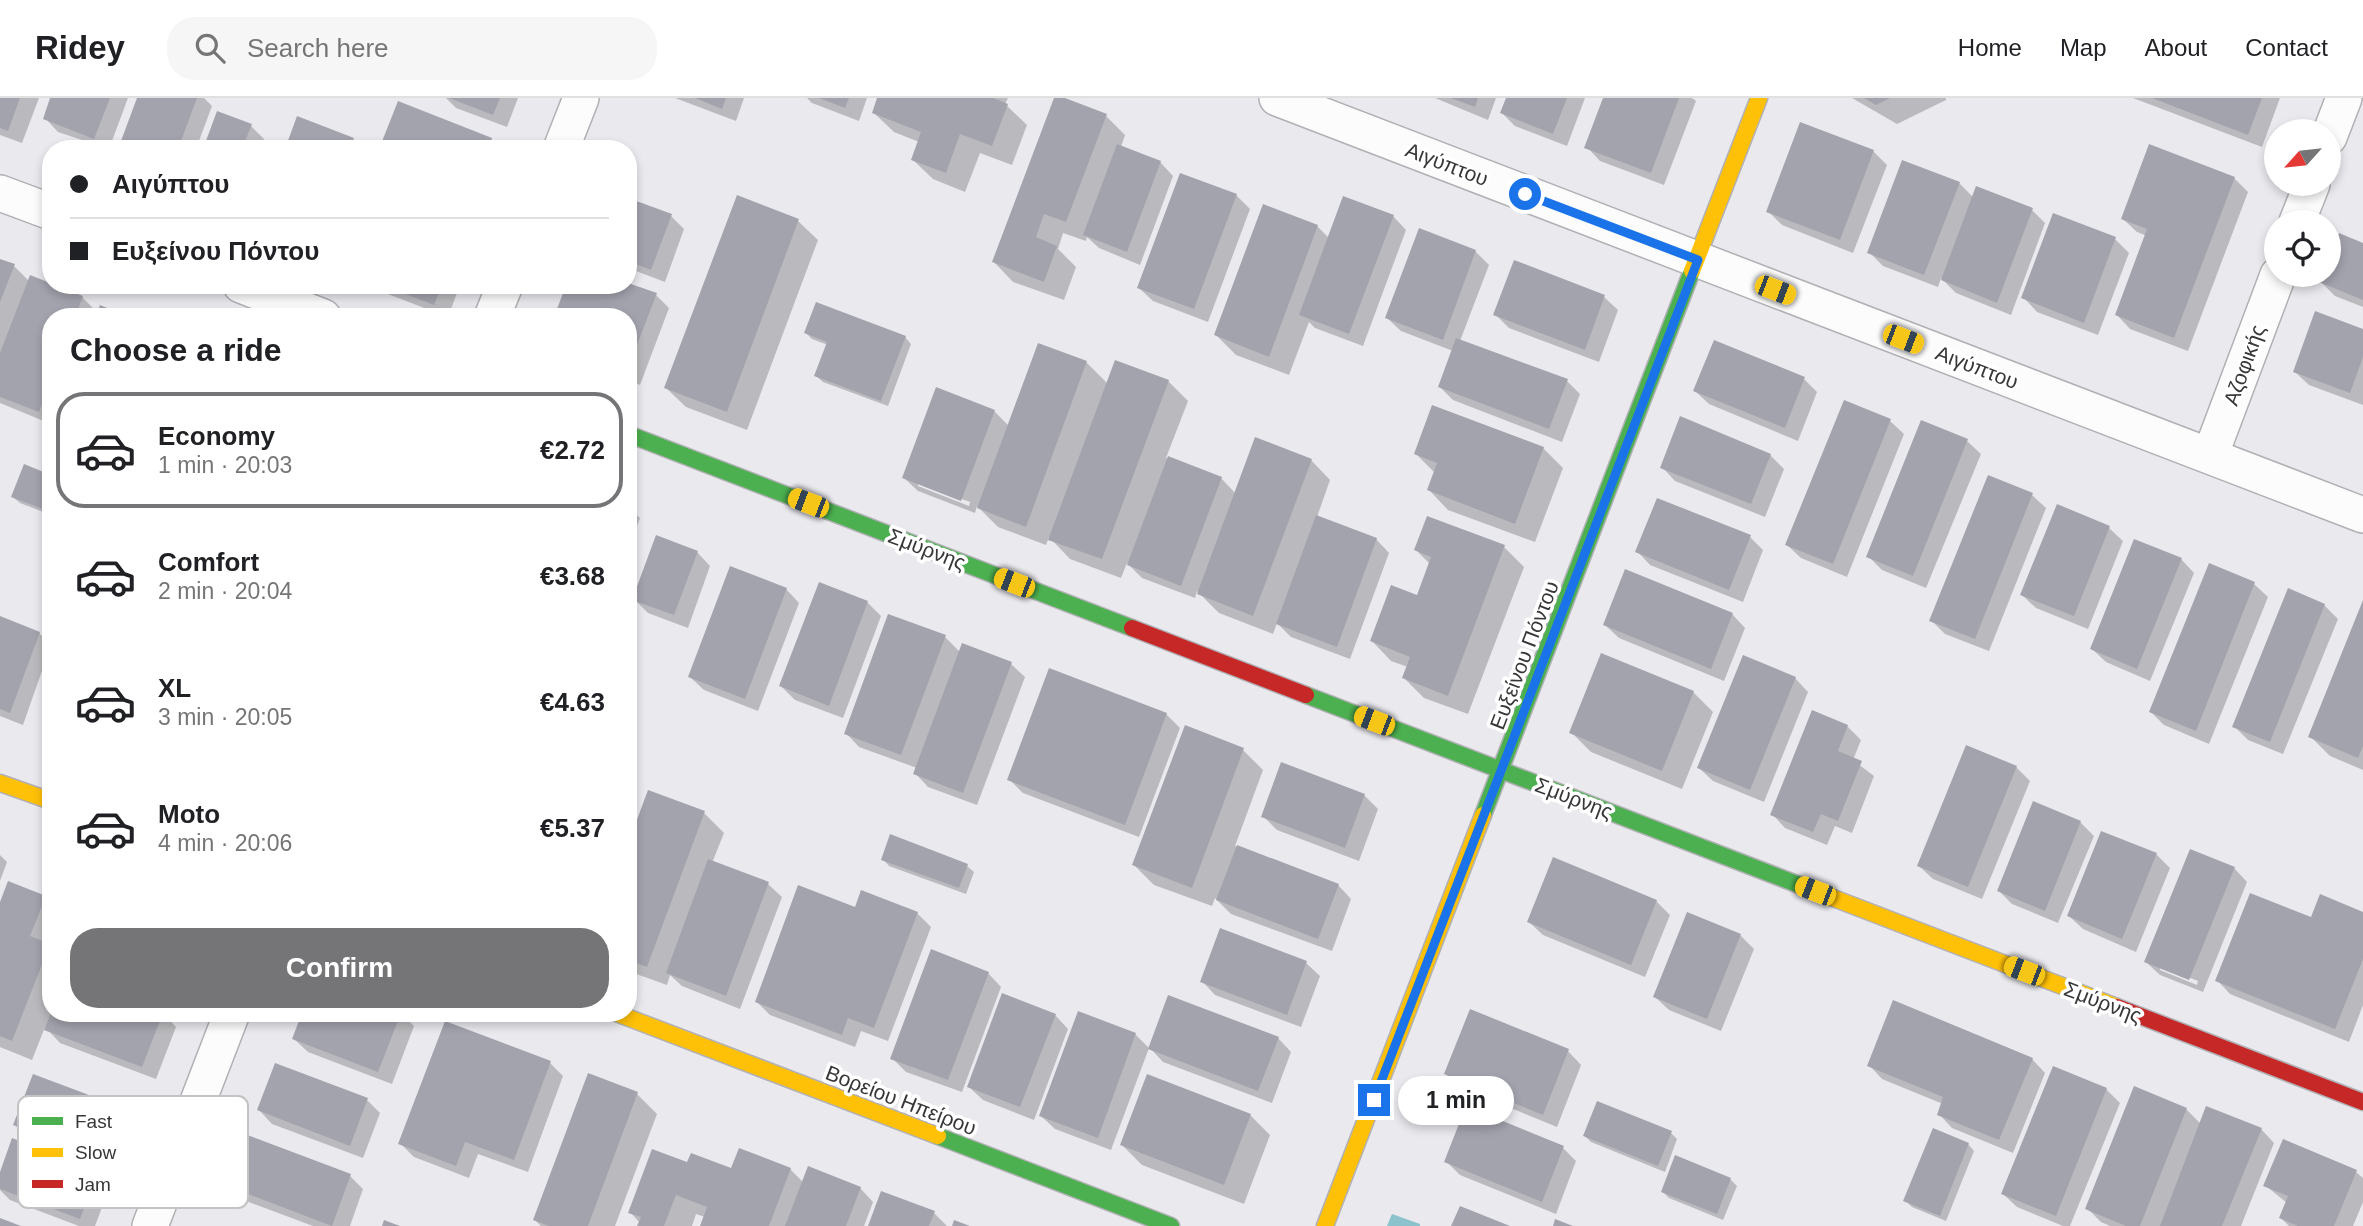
<!DOCTYPE html>
<html lang="en">
<head>
<meta charset="utf-8">
<style>
  body { margin:0; font-family:Helvetica,sans-serif; background:#f6f6f6; color:#202124; height:100vh; display:flex; flex-direction:column; font-size:26px; white-space:nowrap }
  * { box-sizing:border-box; margin:0 }
  p { font-size:23px; color:#757577 }
  .icon { flex:none; width:38px; height:38px; fill:none; stroke:currentColor; stroke-width:2; stroke-linecap:round; stroke-linejoin:round }
  .map { position:relative; flex:1; overflow:hidden }
  .side { position:absolute; left:42px; top:210px; width:595px; height:714px; display:flex; flex-direction:column; background:#fff; border-radius:28px; box-shadow:0 4px 10px #0003 }
  .side>* { flex:none }
  .banner { position:absolute; left:42px; top:42px; width:595px; height:154px; border-radius:28px; box-shadow:0 4px 10px #0003; display:grid; align-content:center; height:154px; padding:0 28px; background:#fff }
  .needle { width:46px; rotate:243deg }
  .tools { position:absolute; left:2264px; top:21px; display:grid; gap:14px }
  .tools a { display:grid; place-items:center; width:77px; height:77px; border-radius:50%; background:#fff; box-shadow:0 4px 10px #0003; font-size:35px }
  .end { position:absolute; width:32px; height:32px; margin:-16px; border:9px solid #1a73e8; background:#fff; box-shadow:0 0 0 4px #fff }
  .from { border-radius:50% }
  .bubble { position:absolute; height:49px; border-radius:24px; background:#fff; box-shadow:0 4px 10px #0003; font-size:23px; font-weight:800; line-height:49px; text-align:center }
  .car { position:absolute; width:21px; height:42px; margin:-21px -10px; border-radius:9px; box-shadow:0 0 5px 2px #0007; background:linear-gradient(#f5c518 24%,#345 0 40%,#f5c518 0 76%,#345 0 86%,#f5c518 0) }
  .banner b { display:flex; align-items:center; gap:24px; height:66px; font-size:26px }
  .banner b+b { border-top:2px solid #e0e0e0 }
  .banner i { width:18px; height:18px; background:#202124 }
  ul { padding:0; list-style:none }
  li { display:flex; align-items:center; gap:21px; height:116px; margin:0 14px 10px; padding:0 14px; border:4px solid transparent; border-radius:28px }
  li div { flex:1 }
  li b { display:block; font-size:26px }
  li em { font-style:normal; font-weight:800 }
  li.current { border-color:#757578 }
  li>.icon { width:63px; height:63px; stroke-width:1.5 }
  h2 { padding:0 28px; font-size:32px; line-height:84px }
  .action { display:flex; gap:14px; margin-top:auto; padding:14px 28px }
  .action a { flex:1; height:80px; border-radius:28px; background:#757578; color:#fff; font-size:28px; font-weight:800; line-height:80px; text-align:center }
  header { display:flex; align-items:center; gap:42px; box-sizing:border-box; height:98px; padding:0 35px; background:#fff; border-bottom:2px solid #e0e0e0 }
  header strong { font-size:33px }
  nav { display:flex; gap:38px; margin-inline-start:auto; font-size:24px }
  .search { width:490px; height:63px; background:#f6f6f6; display:flex; align-items:center; gap:18px; box-sizing:border-box; padding:0 24px; border-radius:28px; color:#757577; font-size:26px }
  .map>svg:first-child { display:block }
  .water { fill:#8bc2cb }
  .shadow { fill:#0003; fill-rule:evenodd }
  .building { fill:#a3a3ae }
  .lines { fill:none; stroke-linecap:round; stroke-linejoin:round }
  .street-casing { stroke:#b1b0b4; stroke-width:38 }
  .fast-casing { stroke:#b1b0b4; stroke-width:19 }
  .slow-casing { stroke:#b1b0b4; stroke-width:19 }
  .jam-casing { stroke:#b1b0b4; stroke-width:19 }
  .street { stroke:#fcfcfc; stroke-width:35 }
  .fast { stroke:#4caf50; stroke-width:16 }
  .slow { stroke:#ffc107; stroke-width:16 }
  .jam { stroke:#c62828; stroke-width:16 }
  .route { stroke:#1a73e8; stroke-width:9 }
  .labels { text-anchor:middle; dominant-baseline:central; stroke-width:7; stroke-linejoin:round; paint-order:stroke }
  .street-label { font-size:21px; fill:#373739; stroke:#fff }
  .key { fill:#fff; stroke:#c3c3c4; stroke-width:2 }
  .key-label { font-size:19px; fill:#373739 }
</style>
</head>
<body>
<header>
<strong>Ridey</strong>
<div class="search"><svg class="icon" aria-label="search" viewBox="0 0 24 24"><circle cx="10" cy="10" r="6"/><path d="M15 15l6 6"/></svg>Search here</div>
<nav><a>Home</a><a>Map</a><a>About</a><a>Contact</a></nav>
</header>
<div class="map">
<svg width="2363" height="1128" viewBox="0 0 2363 1128">
  <rect width="100%" height="100%" fill="#e9e9ee"/>
  <!-- water -->
  <path class="water" d="M1392 1116 1420 1126V1128H1387Z"/>
  <!-- shadow -->
  <path class="shadow" d="M0 0H39L22 45 0 37Z
    M52 0H128L109 51 58 34 45 20Z
    M139 0H204L212 8 196 51H120Z
    M446 0H518L507 29 456 10Z
    M675 0H744L736 23Z
    M807 0H867L859 23 812 5Z
    M879 0H1008L1005 6 1027 27 1012 67 980 55 965 94 933 81 913 62 919 44 894 34 874 15Z
    M1055 0 1106 18 1125 37 1121 49 1160 64 1173 78 1140 167 1099 150 1087 139 1086 143 1063 135 1058 151 1076 169 1064 202 1013 184 994 164Z
    M1435 0H1496L1488 22Z
    M1508 0H1585L1567 48 1515 28 1502 15Z
    M1605 0H1692L1696 3 1664 87 1600 63 1587 49Z
    M1852 0H1946V2L1897 26Z
    M2133 0H2280L2262 49Z
    M251 28 264 41 261 51H204Z
    M353 41 362 51H286Z
    M491 41 501 51H381Z
    M1873 53 1887 67 1853 155 1782 127 1768 113Z
    M2234 80 2248 94 2188 253 2130 231 2117 217 2147 138 2137 134 2123 121Z
    M1959 85 1974 100 2032 112 2045 125 2011 217 1956 195 1941 180 1938 189 1883 168 1869 154Z
    M1236 97 1250 111 1208 224 1153 203 1139 190Z
    M628 102 671 118 684 131 665 184 628 170Z
    M1393 118 1406 132 1363 248 1315 230 1309 224 1289 277 1236 257 1216 237 1317 128 1329 140Z
    M2054 118 2115 141 2129 155 2098 237 2037 214 2024 200Z
    M798 123 818 142 747 332 686 309 666 290Z
    M2363 147V209L2335 198 2321 184 2324 177H2329Z
    M1475 153 1489 167 1460 243 1567 283 1580 296 1562 344 1453 302 1440 289 1453 253 1401 233 1387 220Z
    M0 162 14 168 29 183 82 199 96 213 94 219H51V326L0 305Z
    M364 187H460L448 219Z
    M656 197 669 210 640 287 628 282V219Z
    M1604 199 1618 212 1599 264 1509 230 1495 216Z
    M2363 233V307L2309 287 2295 274Z
    M806 235 905 239 911 246 888 308 823 284 816 278 828 247 812 241Z
    M1040 248 1087 265 1108 286 1168 283 1188 303 1166 360 1221 380 1236 396 1311 362 1330 382 1317 419 1376 441 1389 455 1350 561 1291 539 1277 525 1273 536 1219 515 1197 493 1195 500 1142 480 1127 465 1121 480 1070 461 1049 439 1046 447 998 429 977 408 975 415 918 393 904 380 994 313 1009 328ZM918 385 970 404 969 408 918 388Z
    M1804 281 1817 294 1798 343 1709 306 1695 293Z
    M1890 323 1904 336 1847 479 1801 460 1787 447Z
    M1967 343 1981 356 1926 490 1882 472 1868 458Z
    M1543 350 1563 370 1535 444 1448 412 1429 392 1435 375 1416 356Z
    M1770 357 1784 371 1765 419 1675 383 1662 369Z
    M51 378V417L20 405 13 399Z
    M2032 397 2046 410 1989 553 1945 536 1931 522Z
    M628 409 640 420 628 453Z
    M2109 430 2123 443 2088 531 2036 510 2022 497Z
    M1750 439 1763 452 1743 504 1650 467 1637 453Z
    M1504 449 1524 469 1468 616 1424 600 1404 580 1408 569 1391 563 1372 543 1418 499 1430 466 1416 452Z
    M697 454 710 468 688 530 648 515 634 501Z
    M2181 461 2194 475 2150 583 2106 564 2092 551Z
    M2210 467 2254 486 2268 499 2209 646 2164 627 2151 614Z
    M786 491 799 505 758 613 704 592 690 579Z
    M867 504 881 518 843 620 795 602 781 588Z
    M2363 506V672L2330 658 2310 638Z
    M2324 507 2338 521 2283 656 2248 642 2234 628Z
    M1732 516 1745 530 1724 583 1619 540 1605 527Z
    M0 520 39 535 51 547 23 627 0 618Z
    M945 539 960 554 1011 566 1025 579 977 707 928 689 915 675 917 670 859 649 846 635Z
    M1795 580 1808 594 1764 704 1713 683 1699 670Z
    M1693 594 1713 614 1682 691 1591 654 1571 634Z
    M1166 616 1180 630 1139 739 1023 695 1009 681Z
    M1847 628 1861 642 1853 662 1874 678 1852 735 1835 728 1827 747 1785 730 1772 716Z
    M1243 652 1263 672 1235 748 1338 787 1351 801 1332 853 1231 816 1215 800 1212 808 1154 787 1134 767Z
    M2016 669 2030 683 1982 801 1933 781 1919 768Z
    M1364 697 1378 711 1359 763 1277 732 1263 718Z
    M704 715 724 735 712 765 768 786 782 799 740 911 682 888 670 877 667 887 628 873V734L633 739Z
    M2080 724 2094 738 2058 825 2012 806 1999 793Z
    M2102 735 2157 757 2170 770 2136 854 2083 831 2069 818Z
    M0 757 7 764 0 783Z
    M883 761 967 768 974 774 966 796 889 768Z
    M2234 770 2247 784 2203 894 2160 877 2146 864ZM2160 868 2198 883 2197 887 2160 872Z
    M45 799 51 806V915H163L176 929 156 981 60 945 45 929 32 962 0 949V809Z
    M1656 803 1670 817 1645 879 1543 837 1529 824Z
    M856 811 917 815 931 829 888 943 861 933 855 949 770 917 757 904Z
    M2363 816V907L2349 944 2230 896 2217 882 2311 822Z
    M1740 837 1754 851 1721 933 1669 912 1655 899Z
    M1306 865 1320 878 1301 929 1215 897 1202 883Z
    M988 875 1001 889 962 994 906 974 892 960Z
    M304 915H401L414 928 392 986 308 954 294 941Z
    M1079 916 1135 936 1149 950 1111 1052 1055 1031 1041 1018Z
    M1055 917 1068 931 1034 1022 983 1002 969 989Z
    M1278 940 1291 954 1272 1005 1163 964 1150 950Z
    M1568 953 1581 967 1557 1029 1460 989 1446 976Z
    M2032 961 2045 975 2013 1055 1952 1030 1939 1016 1943 1006 1882 981 1869 967Z
    M550 965 563 978 528 1074 478 1056 469 1080 414 1059 400 1045Z
    M34 978 120 1011 134 1024 116 1073 29 1040 15 1027Z
    M2106 991 2120 1005 2070 1128H2063L2017 1109 2003 1096Z
    M637 996 657 1016 615 1128H541L535 1122Z
    M367 1002 380 1015 363 1060 272 1026 259 1012Z
    M2186 1011 2201 1026 2261 1031 2274 1045 2241 1128H2110L2101 1124 2087 1110Z
    M1250 1017 1270 1037 1244 1106 1142 1067 1122 1047Z
    M1671 1035 1677 1041 1665 1074 1591 1044 1585 1038Z
    M1968 1046 1974 1053 1946 1123 1912 1109 1905 1102Z
    M1563 1050 1576 1063 1556 1116 1460 1077 1446 1063Z
    M688 1066 732 1072 790 1071 803 1084 860 1090 873 1104 864 1128H701L705 1119 696 1116 692 1128H639L640 1125 630 1114Z
    M97 1074 110 1088 95 1128H79L10 1102 0 1092V1079Z
    M2356 1074 2363 1080V1104L2353 1128H2289L2281 1120 2287 1105 2266 1088Z
    M350 1078 363 1091 350 1128H313L233 1098 219 1084Z
    M1730 1081 1737 1088 1723 1122 1669 1100 1663 1094Z
    M934 1115 947 1128H869Z"/>
  <!-- building -->
  <path class="building" d="M0 0H20L8 33 0 30Z
    M50 0H110L94 41 43 21Z
    M137 0H197L178 51H118Z
    M449 0H500L493 17Z
    M695 0H726L722 11Z
    M819 0H849L845 10Z
    M877 0H993L1008 6 992 48 960 36 946 75 911 62 921 34 872 15Z
    M1054 0H1065L1107 16 1066 124 1044 116 1036 139 1057 148 1044 184 992 164Z
    M1451 0H1478L1475 9Z
    M1506 0H1567L1553 36 1500 15Z
    M1603 0H1679L1651 75 1584 50Z
    M1864 0H1890L1876 7Z
    M2152 0H2262L2248 37Z
    M398 3 492 40 488 51H379Z
    M217 13 252 26 242 51H203Z
    M297 18 354 40 349 51H285Z
    M1800 24 1874 52 1840 142 1766 114Z
    M1117 46 1161 63 1127 154 1083 137Z
    M2149 46 2235 79 2174 240 2115 217 2147 131 2121 121Z
    M1902 62 1960 84 1924 177 1867 155Z
    M1180 75 1237 96 1194 211 1137 190Z
    M1976 88 2033 110 1997 205 1941 182Z
    M737 97 799 121 727 314 664 290Z
    M1343 98 1394 117 1349 236 1299 217Z
    M628 100 672 116 651 172 628 163Z
    M1263 106 1318 127 1269 259 1214 237Z
    M2053 115 2116 139 2084 225 2021 200Z
    M1419 130 1476 152 1443 242 1385 220Z
    M2339 135 2363 145V202L2319 184 2322 177H2329V160Z
    M0 161 15 166 0 204Z
    M1514 162 1605 197 1585 252 1493 217Z
    M30 177 83 198 75 219H51V283L39 314 0 299V255Z
    M628 185 657 195 628 270V219H554L566 187H628Z
    M382 187H442L434 207Z
    M816 204 906 238 881 303 814 278 827 244 804 235Z
    M100 207 129 219H96Z
    M2315 213 2363 231V259L2350 295 2293 274Z
    M1456 240 1568 281 1549 331 1438 289Z
    M1714 242 1805 279 1785 330 1693 293Z
    M1038 245 1087 263 1026 429 977 410Z
    M1115 262 1169 282 1102 461 1048 442Z
    M936 289 995 312 961 403 902 380Z
    M1844 302 1891 321 1833 466 1785 447Z
    M1432 307 1544 349 1515 426 1427 392 1437 365 1414 356Z
    M1680 318 1771 356 1751 406 1660 370Z
    M1921 322 1968 341 1913 478 1866 459Z
    M1255 339 1312 361 1253 518 1197 496Z
    M1168 358 1222 379 1181 488 1127 467Z
    M24 366 51 377V414L11 399Z
    M1988 377 2033 395 1975 541 1929 523Z
    M1657 400 1751 437 1729 492 1635 454Z
    M2057 406 2110 428 2074 518 2020 497Z
    M1316 417 1377 440 1337 549 1276 526Z
    M1427 418 1505 447 1448 598 1402 580 1410 559 1370 543 1391 487 1417 497 1431 459 1414 452Z
    M656 437 698 453 674 517 632 502Z
    M2134 441 2182 460 2137 571 2090 551Z
    M2209 465 2255 484 2196 633 2149 614Z
    M730 468 787 490 745 601 688 579Z
    M1625 471 1733 515 1711 571 1603 527Z
    M819 484 868 503 829 608 779 588Z
    M2288 490 2325 506 2270 644 2232 629Z
    M2363 502V648L2358 660 2308 639Z
    M888 516 946 537 901 657 844 636Z
    M0 518 40 534 10 615 0 611Z
    M962 545 1012 564 963 695 913 676Z
    M1601 555 1694 593 1662 673 1569 635Z
    M1743 557 1796 579 1750 692 1697 670Z
    M1049 570 1167 615 1125 727 1007 682Z
    M1812 612 1848 627 1838 653 1862 663 1838 723 1821 716 1813 734 1770 717Z
    M1185 627 1244 650 1192 790 1132 767Z
    M1966 647 2017 668 1968 789 1917 768Z
    M1281 664 1365 696 1345 750 1261 719Z
    M648 692 705 713 647 869 628 862V746Z
    M2033 703 2081 723 2045 813 1997 793Z
    M2101 733 2157 755 2122 841 2067 818Z
    M890 736 968 766 959 790 881 762Z
    M1237 747 1339 786 1318 841 1216 802Z
    M2190 751 2235 769 2189 882 2144 864Z
    M1553 759 1657 802 1631 867 1527 824Z
    M708 761 769 784 726 898 666 875Z
    M8 783 46 798 30 838 50 846 12 943 0 938V804Z
    M798 787 855 809 861 792 918 814 874 930 848 920 842 937 755 904Z
    M2250 795 2311 819 2320 796 2363 814V861L2335 931 2215 883Z
    M1687 814 1741 836 1707 921 1653 899Z
    M1220 830 1307 863 1287 917 1200 884Z
    M931 851 989 874 948 982 890 961Z
    M1002 895 1056 916 1020 1009 967 989Z
    M1168 897 1279 939 1258 993 1148 951Z
    M1893 902 2033 960 1999 1042 1937 1017 1943 999 1867 968Z
    M1470 911 1569 951 1543 1017 1444 976Z
    M1078 913 1136 935 1098 1040 1039 1018Z
    M51 915H163L142 969 44 932Z
    M302 915H401L378 974 292 941Z
    M445 923 551 963 514 1062 465 1044 456 1068 398 1046Z
    M275 965 368 1000 350 1048 257 1012Z
    M2053 968 2107 990 2056 1118 2001 1096Z
    M588 975 638 994 588 1128H549L533 1122Z
    M33 976 121 1009 102 1061 13 1027Z
    M1147 976 1251 1016 1224 1087 1120 1047Z
    M2134 988 2187 1010 2140 1128H2126L2085 1111Z
    M1597 1003 1672 1033 1658 1068 1583 1038Z
    M1466 1008 1564 1048 1542 1104 1444 1064Z
    M2206 1008 2262 1030 2222 1128H2160Z
    M1933 1030 1969 1045 1940 1118 1903 1103Z
    M237 1033 351 1076 332 1128 217 1084Z
    M12 1040 98 1073 80 1121 0 1091V1074Z
    M2283 1041 2357 1072 2334 1128H2298L2279 1120 2288 1098 2263 1088Z
    M739 1050 791 1070 769 1128H700L707 1109 676 1097 664 1128H637L641 1119 628 1115 652 1051 687 1064 691 1055 731 1070Z
    M1675 1057 1731 1080 1717 1116 1661 1094Z
    M808 1068 861 1089 846 1128H785Z
    M881 1093 935 1113 929 1128H868Z
    M1460 1108 1510 1128H1451Z
    M0 1120 21 1128H0Z
    M1555 1121 1573 1128H1553Z
    M384 1122 400 1128H382Z
    M954 1122 970 1128H952Z"/>
  <g class="lines">
    <!-- street casing -->
    <g class="street-casing">
      <path id="street" d="M1277 0 2363 417
        M2329 39 2344 0
        M561 51 581 0
        M0 95 51 114
        M2297 124 2312 86
        M241 187 323 219
        M492 219 505 187
        M2210 358 2278 177
        M150 1128 232 915"/>
    </g>
    <!-- fast casing -->
    <g class="fast-casing">
      <path id="fast" d="M628 336 1132 530
        M1306 597 1828 798
        M1483 717 1692 173
        M938 1038 1171 1128"/>
    </g>
    <!-- slow casing -->
    <g class="slow-casing">
      <path id="slow" d="M1692 173 1759 0
        M0 685 51 703
        M1828 798 2117 909
        M616 915 938 1038
        M1325 1128 1483 717"/>
    </g>
    <!-- jam casing -->
    <g class="jam-casing">
      <path id="jam" d="M1132 530 1306 597
        M2117 909 2363 1004"/>
    </g>
    <!-- street -->
    <use href="#street" class="street"/>
    <!-- fast -->
    <use href="#fast" class="fast"/>
    <!-- slow -->
    <use href="#slow" class="slow"/>
    <!-- jam -->
    <use href="#jam" class="jam"/>
  </g>
  <g class="lines">
    <!-- route -->
    <path class="route" d="M1374 1002 1698 162 1525 96"/>
  </g>
  <g class="labels">
    <!-- street labels -->
    <g class="street-label">
      <text transform="translate(1447 66) rotate(21)">Αιγύπτου</text>
      <text transform="translate(2244 267) rotate(-70)">Αζοφικής</text>
      <text transform="translate(1977 269) rotate(21)">Αιγύπτου</text>
      <text transform="translate(927 451) rotate(21)">Σμύρνης</text>
      <text transform="translate(1524 557) rotate(-69)">Ευξείνου Πόντου</text>
      <text transform="translate(1574 700) rotate(21)">Σμύρνης</text>
      <text transform="translate(2103 904) rotate(21)">Σμύρνης</text>
      <text transform="translate(901 1002) rotate(21)">Βορείου Ηπείρου</text>
    </g>
  </g>
  <!-- legend -->
  <rect x="18" y="998" width="230" height="112" rx="10" class="key"/>
  <rect x="32" y="1019" width="31" height="8" fill="#4caf50"/>
  <rect x="32" y="1050" width="31" height="9" fill="#ffc107"/>
  <rect x="32" y="1082" width="31" height="8" fill="#c62828"/>
  <g class="key-label">
    <text x="75" y="1030">Fast</text>
    <text x="75" y="1061">Slow</text>
    <text x="75" y="1093">Jam</text>
  </g>
</svg>
<div class="tools">
<a><svg class="needle" viewBox="-14 -14 28 28"><path d="M0-13l5 13h-10z" fill="#e53935"/><path d="M0 13l5-13h-10z" fill="#757577"/></svg></a>
<a><svg class="icon" aria-label="locate" viewBox="0 0 24 24"><circle cx="12" cy="12" r="6"/><path d="M12 2v4M12 18v4M2 12h4M18 12h4"/></svg></a>
</div>
<i class="end from" style="left:1525px;top:96px"></i>
<i class="end" style="left:1374px;top:1002px"></i>
<div class="bubble" style="left:1398px;top:978px;width:116px">1 min</div>
<i class="car" style="left:1775px;top:192px;rotate:111deg"></i>
<i class="car" style="left:1903px;top:241px;rotate:111deg"></i>
<i class="car" style="left:808px;top:405px;rotate:291deg"></i>
<i class="car" style="left:1014px;top:485px;rotate:291deg"></i>
<i class="car" style="left:1374px;top:623px;rotate:291deg"></i>
<i class="car" style="left:1815px;top:793px;rotate:291deg"></i>
<i class="car" style="left:2024px;top:873px;rotate:291deg"></i>
<div class="banner">
<b><i class="from"></i>Αιγύπτου</b>
<b><i></i>Ευξείνου Πόντου</b>
</div>
<section class="side">
<h2>Choose a ride</h2>
<ul>
<li class="current"><svg class="icon" aria-label="car" viewBox="0 0 24 24"><path d="M5 17H2v-5l4-1 3-4h7l3 4 3 1v5h-3M9 17h6M6 11h13"/><circle cx="7" cy="17" r="2"/><circle cx="17" cy="17" r="2"/></svg><div><b>Economy</b><p>1 min · 20:03</p></div><em>€2.72</em></li>
<li><svg class="icon" aria-label="car" viewBox="0 0 24 24"><path d="M5 17H2v-5l4-1 3-4h7l3 4 3 1v5h-3M9 17h6M6 11h13"/><circle cx="7" cy="17" r="2"/><circle cx="17" cy="17" r="2"/></svg><div><b>Comfort</b><p>2 min · 20:04</p></div><em>€3.68</em></li>
<li><svg class="icon" aria-label="car" viewBox="0 0 24 24"><path d="M5 17H2v-5l4-1 3-4h7l3 4 3 1v5h-3M9 17h6M6 11h13"/><circle cx="7" cy="17" r="2"/><circle cx="17" cy="17" r="2"/></svg><div><b>XL</b><p>3 min · 20:05</p></div><em>€4.63</em></li>
<li><svg class="icon" aria-label="car" viewBox="0 0 24 24"><path d="M5 17H2v-5l4-1 3-4h7l3 4 3 1v5h-3M9 17h6M6 11h13"/><circle cx="7" cy="17" r="2"/><circle cx="17" cy="17" r="2"/></svg><div><b>Moto</b><p>4 min · 20:06</p></div><em>€5.37</em></li>
</ul>
<div class="action"><a>Confirm</a></div>
</section>
</div>
</body>
</html>
